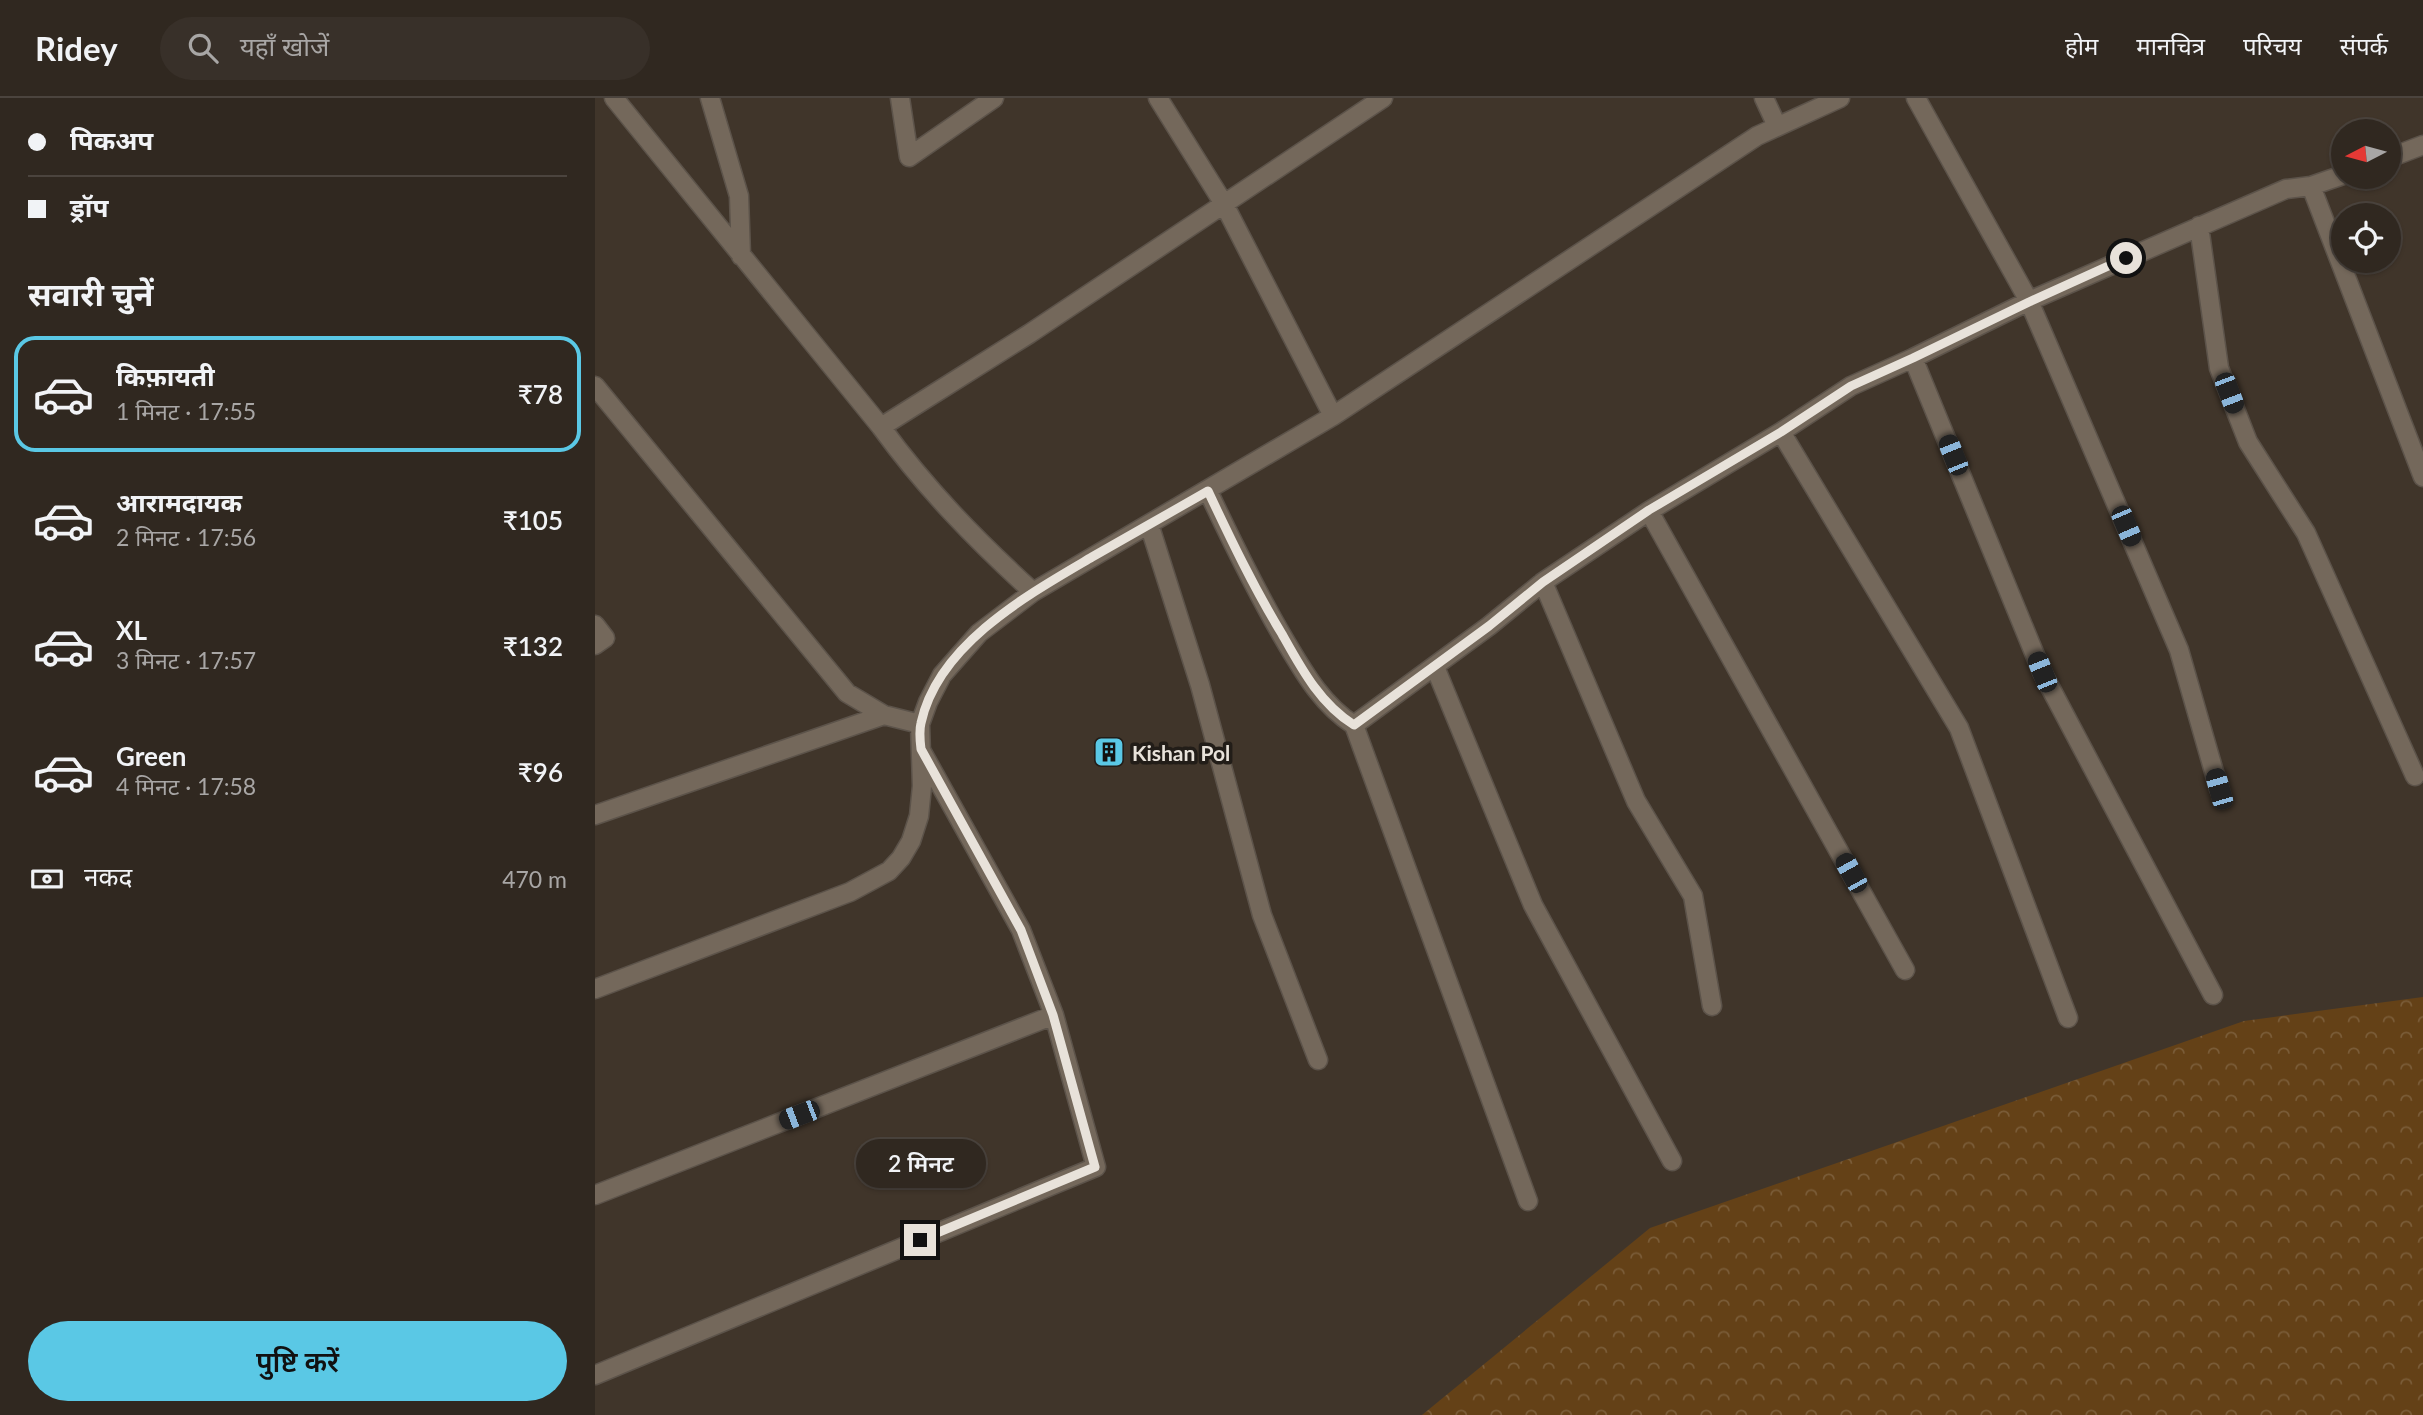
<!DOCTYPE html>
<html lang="hi">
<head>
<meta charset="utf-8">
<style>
  body { margin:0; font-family:Lato,"Noto Sans Devanagari",sans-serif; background:#383029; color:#f1f3f6; height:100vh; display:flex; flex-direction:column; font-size:26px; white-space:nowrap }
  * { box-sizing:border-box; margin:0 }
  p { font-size:23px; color:#a8a6a5 }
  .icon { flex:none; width:38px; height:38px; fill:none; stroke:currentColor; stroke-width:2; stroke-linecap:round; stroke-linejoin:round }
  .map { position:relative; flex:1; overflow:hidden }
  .sheet { display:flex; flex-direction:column; background:#302820; width:595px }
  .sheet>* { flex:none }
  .banner { display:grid; align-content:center; height:154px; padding:0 28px; background:#302820 }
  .needle { width:46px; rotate:264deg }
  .tools { position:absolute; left:1736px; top:21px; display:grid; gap:14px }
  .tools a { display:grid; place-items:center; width:70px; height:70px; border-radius:50%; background:#302820; box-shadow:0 2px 5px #0004,0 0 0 2px #4b443e; font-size:35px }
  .end { position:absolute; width:32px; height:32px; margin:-16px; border:9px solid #e8e2da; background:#111; box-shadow:0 0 0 4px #111 }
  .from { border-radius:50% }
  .bubble { position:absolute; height:49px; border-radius:24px; background:#302820; box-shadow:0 2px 5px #0004,0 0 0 2px #4b443e; font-size:23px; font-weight:600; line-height:49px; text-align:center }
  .car { position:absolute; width:21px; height:42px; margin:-21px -10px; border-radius:9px; box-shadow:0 0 5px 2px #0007; background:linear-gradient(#222 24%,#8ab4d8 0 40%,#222 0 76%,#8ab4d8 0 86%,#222 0) }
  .banner b { display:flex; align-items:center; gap:24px; height:66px; font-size:26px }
  .banner b+b { border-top:2px solid #4b443e }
  .banner i { width:18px; height:18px; background:#f1f3f6 }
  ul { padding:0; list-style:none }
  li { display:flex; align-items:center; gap:21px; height:116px; margin:0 14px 10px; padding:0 14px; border:4px solid transparent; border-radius:21px }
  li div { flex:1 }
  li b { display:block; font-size:26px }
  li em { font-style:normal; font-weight:600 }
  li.selected { border-color:#5ac8e5 }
  li>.icon { width:63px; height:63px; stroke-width:1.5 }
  h2 { padding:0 28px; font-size:32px; line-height:84px }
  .pay { display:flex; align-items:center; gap:18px; height:77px; padding:0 28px; font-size:26px }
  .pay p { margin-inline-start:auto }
  .button { display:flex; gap:14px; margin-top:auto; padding:14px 28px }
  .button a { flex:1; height:80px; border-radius:42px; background:#5ac8e5; color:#111; font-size:28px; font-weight:600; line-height:80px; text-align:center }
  header { display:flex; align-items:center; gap:42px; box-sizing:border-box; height:98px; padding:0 35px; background:#302820; border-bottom:2px solid #4b443e }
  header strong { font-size:33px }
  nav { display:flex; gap:38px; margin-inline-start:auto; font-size:24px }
  .search { width:490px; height:63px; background:#383029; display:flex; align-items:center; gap:18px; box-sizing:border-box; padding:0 24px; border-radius:38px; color:#a8a6a5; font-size:26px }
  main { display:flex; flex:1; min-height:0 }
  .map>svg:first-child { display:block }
  .forest { fill:url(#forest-crowns) }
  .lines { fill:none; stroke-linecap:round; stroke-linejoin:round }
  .minor-casing { stroke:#5c534a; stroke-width:21 }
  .minor { stroke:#74685b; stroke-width:18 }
  .route { stroke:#e8e2da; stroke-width:9 }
  .labels { text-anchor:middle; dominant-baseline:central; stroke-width:7; stroke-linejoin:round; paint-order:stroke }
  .poi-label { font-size:21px; font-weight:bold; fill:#e8e2da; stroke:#221d18; text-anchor:start }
</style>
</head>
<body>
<header>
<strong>Ridey</strong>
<div class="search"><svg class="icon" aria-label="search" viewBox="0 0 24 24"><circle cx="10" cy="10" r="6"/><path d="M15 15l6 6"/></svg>यहाँ खोजें</div>
<nav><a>होम</a><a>मानचित्र</a><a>परिचय</a><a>संपर्क</a></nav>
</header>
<main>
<section class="sheet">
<div class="banner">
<b><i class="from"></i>पिकअप</b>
<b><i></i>ड्रॉप</b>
</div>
<h2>सवारी चुनें</h2>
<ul>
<li class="selected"><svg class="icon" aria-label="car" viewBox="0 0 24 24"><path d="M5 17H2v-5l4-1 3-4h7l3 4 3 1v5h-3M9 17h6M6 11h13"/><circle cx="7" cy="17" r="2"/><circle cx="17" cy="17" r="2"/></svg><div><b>किफ़ायती</b><p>1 मिनट · 17:55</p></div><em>₹78</em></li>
<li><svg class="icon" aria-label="car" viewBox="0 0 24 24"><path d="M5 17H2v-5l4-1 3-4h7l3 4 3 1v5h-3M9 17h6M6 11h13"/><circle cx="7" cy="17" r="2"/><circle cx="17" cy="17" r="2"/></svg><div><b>आरामदायक</b><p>2 मिनट · 17:56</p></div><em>₹105</em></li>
<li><svg class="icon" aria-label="car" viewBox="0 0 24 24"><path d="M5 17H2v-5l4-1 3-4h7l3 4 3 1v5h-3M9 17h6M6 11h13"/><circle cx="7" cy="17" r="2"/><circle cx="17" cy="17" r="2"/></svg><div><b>XL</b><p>3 मिनट · 17:57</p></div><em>₹132</em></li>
<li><svg class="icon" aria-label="car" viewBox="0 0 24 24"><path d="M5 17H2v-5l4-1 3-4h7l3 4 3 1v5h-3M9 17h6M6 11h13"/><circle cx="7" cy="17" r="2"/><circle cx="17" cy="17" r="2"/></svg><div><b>Green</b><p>4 मिनट · 17:58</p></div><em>₹96</em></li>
</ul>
<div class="pay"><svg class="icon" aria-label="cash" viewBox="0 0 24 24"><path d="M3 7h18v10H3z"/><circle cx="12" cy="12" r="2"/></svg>नकद<p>470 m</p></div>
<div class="button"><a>पुष्टि करें</a></div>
</section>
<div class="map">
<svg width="1828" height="1317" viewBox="0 0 1828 1317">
  <defs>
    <pattern id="forest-crowns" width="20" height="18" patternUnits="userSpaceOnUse" patternTransform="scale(1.75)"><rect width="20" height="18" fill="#644117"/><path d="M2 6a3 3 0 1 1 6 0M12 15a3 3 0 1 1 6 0" fill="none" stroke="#7a5c38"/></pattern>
  </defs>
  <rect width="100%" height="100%" fill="#40352a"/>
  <!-- forest -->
  <path class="forest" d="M1828 899V1317H827L1055 1130 1649 923Z"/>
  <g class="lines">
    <!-- minor casing -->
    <g class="minor-casing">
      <path id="minor" d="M19 0 286 329C332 392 381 442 438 494
        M115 0 144 98 146 158
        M305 0 314 59 399 0
        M563 0 629 106 738 318
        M1169 0 1182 28
        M1321 0 1434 203 1584 552 1624 691
        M1794 60 1828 47
        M1716 88 1828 379
        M1604 128 1624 270 1653 344 1711 435 1820 678
        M1318 260 1447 574 1618 897
        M0 288 252 595 289 617 325 626
        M286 329 434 236 788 0
        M1186 334 1364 630 1473 920
        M613 393C637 444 661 493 689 541 708 573 727 607 759 627L933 1103
        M1054 413 1310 872
        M554 426 605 587 667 817 723 962
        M948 484 1041 703 1098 798 1117 908
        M0 527 10 540 0 547
        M840 569 938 807 1077 1063
        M759 627 894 528 948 484 1054 413 1186 334 1256 288 1318 260 1434 203 1691 91 1716 88 1748 77
        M0 717 289 617
        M0 891 255 794 294 773 306 760 316 743 324 718 327 688 325 626 333 604 347 577 384 535 438 494 738 318 1162 38 1245 0
        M0 1097 459 917
        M0 1277 501 1069 459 917 426 832 327 654"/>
    </g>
    <!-- minor -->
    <use href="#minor" class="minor"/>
  </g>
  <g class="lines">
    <!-- route -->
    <path class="route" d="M325 1142 500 1069 458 917 426 832 326 651C325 643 324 633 326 625 343 546 434 496 497 459 536 437 574 415 613 393 636 442 659 490 687 536 706 570 725 606 759 627L894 528 948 484 1054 412 1186 334 1256 288 1318 260 1434 204 1531 160"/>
  </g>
  <!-- icons -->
  <defs>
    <g id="building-square" transform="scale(1.575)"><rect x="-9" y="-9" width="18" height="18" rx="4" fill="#5ac8e5" stroke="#221d18"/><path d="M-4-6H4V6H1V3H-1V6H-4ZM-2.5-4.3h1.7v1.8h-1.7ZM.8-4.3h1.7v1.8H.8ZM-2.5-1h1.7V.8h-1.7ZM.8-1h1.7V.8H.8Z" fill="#111"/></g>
  </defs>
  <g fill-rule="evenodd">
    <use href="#building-square" x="514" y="654"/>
  </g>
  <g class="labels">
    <!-- poi labels -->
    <g class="poi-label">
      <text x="537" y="654">Kishan Pol</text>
    </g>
  </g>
</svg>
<div class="tools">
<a><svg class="needle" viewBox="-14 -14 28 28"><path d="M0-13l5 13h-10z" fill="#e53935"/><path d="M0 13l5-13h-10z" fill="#a8a6a5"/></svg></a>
<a><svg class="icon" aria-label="locate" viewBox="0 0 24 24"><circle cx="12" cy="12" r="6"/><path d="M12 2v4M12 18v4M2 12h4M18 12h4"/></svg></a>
</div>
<i class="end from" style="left:1531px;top:160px"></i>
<i class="end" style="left:325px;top:1142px"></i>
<div class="bubble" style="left:261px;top:1041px;width:130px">2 मिनट</div>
<i class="car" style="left:1634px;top:295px;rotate:159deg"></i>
<i class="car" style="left:1358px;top:357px;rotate:338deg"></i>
<i class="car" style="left:1531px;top:428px;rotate:157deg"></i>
<i class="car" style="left:1447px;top:574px;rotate:338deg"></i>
<i class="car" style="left:1624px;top:691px;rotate:344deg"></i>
<i class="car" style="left:1256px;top:775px;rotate:331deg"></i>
<i class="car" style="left:204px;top:1017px;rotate:249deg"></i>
</div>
</main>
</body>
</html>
